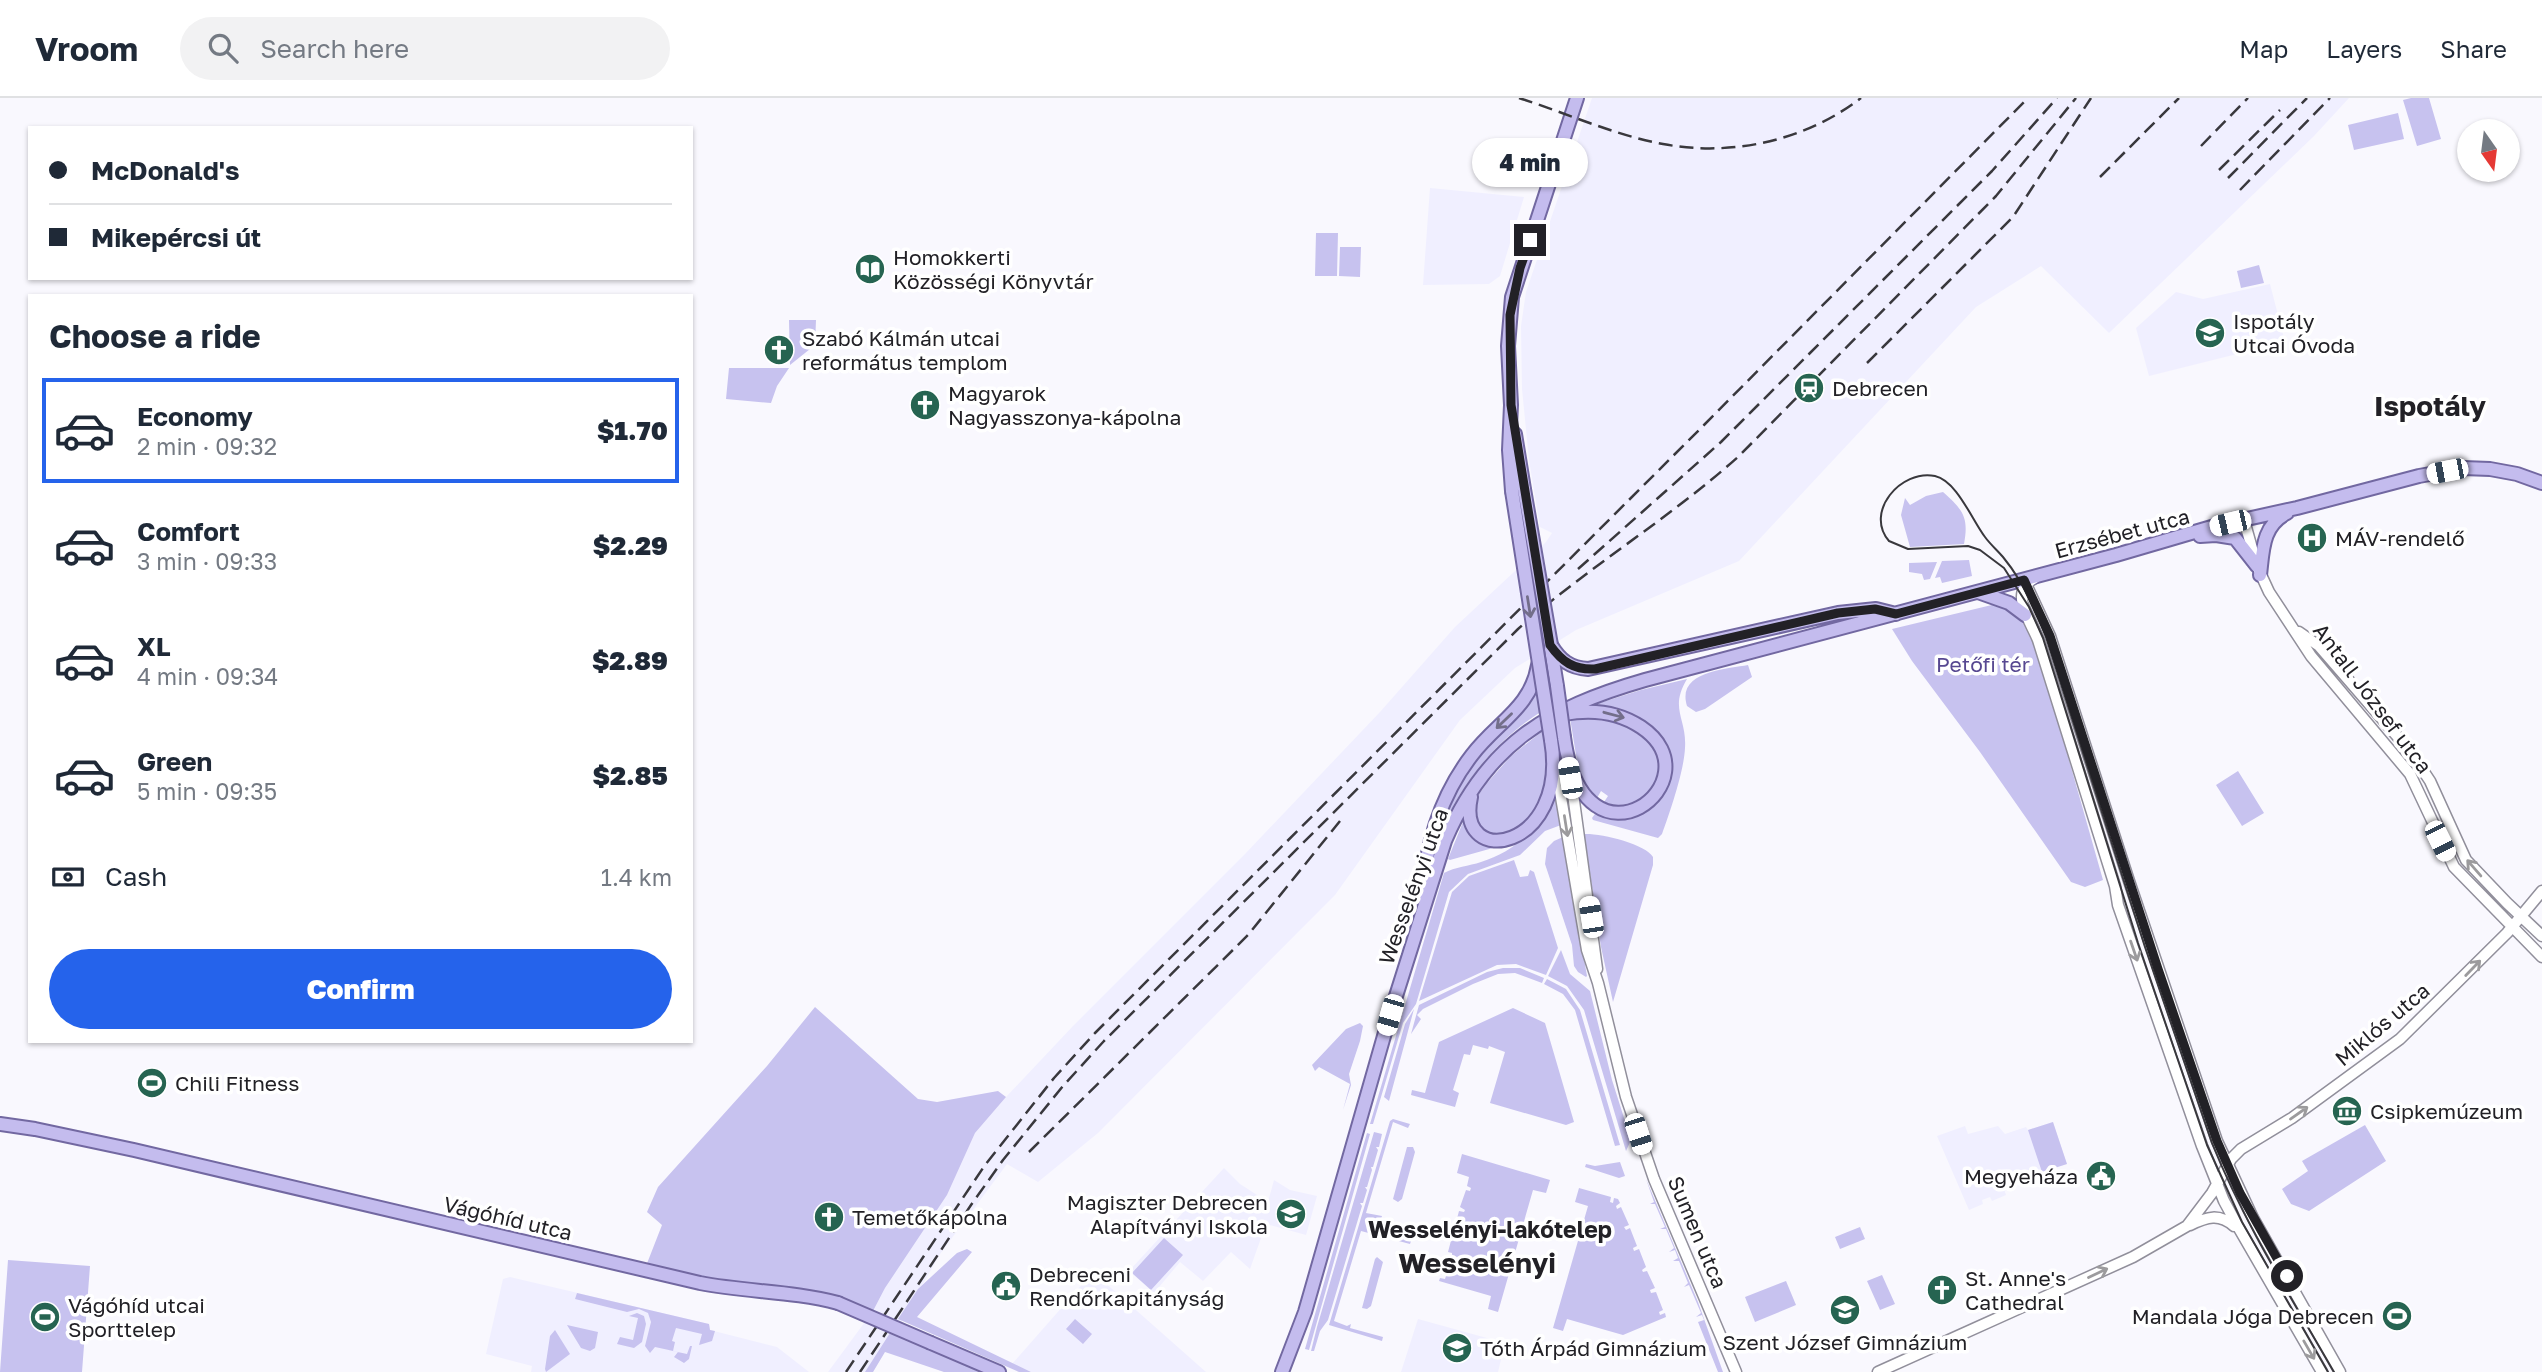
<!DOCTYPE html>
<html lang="en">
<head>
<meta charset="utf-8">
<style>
  body { margin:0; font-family:"Golos Text",sans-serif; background:#f2f2f3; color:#1f2937; height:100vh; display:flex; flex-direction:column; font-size:26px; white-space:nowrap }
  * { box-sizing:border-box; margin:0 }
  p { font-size:23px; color:#747a83 }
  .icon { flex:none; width:38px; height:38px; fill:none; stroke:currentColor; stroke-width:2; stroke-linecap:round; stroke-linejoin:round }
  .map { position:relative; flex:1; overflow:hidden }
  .panel { position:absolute; left:28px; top:196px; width:665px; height:749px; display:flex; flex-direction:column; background:#fff; border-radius:0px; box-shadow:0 2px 5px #0004 }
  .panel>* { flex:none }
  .banner { position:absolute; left:28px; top:28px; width:665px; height:154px; border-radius:0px; box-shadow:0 2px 5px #0004; display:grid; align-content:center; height:154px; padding:0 21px; background:#fff }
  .needle { width:46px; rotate:166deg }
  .fabs { position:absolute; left:2457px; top:21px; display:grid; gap:14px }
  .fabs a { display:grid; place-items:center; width:63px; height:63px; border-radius:50%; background:#fff; box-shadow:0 2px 5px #0004; font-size:35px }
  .end { position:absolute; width:32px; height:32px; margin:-16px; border:9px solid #222126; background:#fff; box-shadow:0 0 0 4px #fff }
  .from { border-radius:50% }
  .bubble { position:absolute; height:49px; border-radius:24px; background:#fff; box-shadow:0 2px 5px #0004; font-size:23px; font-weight:800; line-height:49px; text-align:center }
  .car { position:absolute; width:21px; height:42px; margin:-21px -10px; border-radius:9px; box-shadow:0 0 5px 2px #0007; background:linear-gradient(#fff 24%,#345 0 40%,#fff 0 76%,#345 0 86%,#fff 0) }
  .banner b { display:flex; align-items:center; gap:24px; height:66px; font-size:26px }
  .banner b+b { border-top:2px solid #e0e1e3 }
  .banner i { width:18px; height:18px; background:#1f2937 }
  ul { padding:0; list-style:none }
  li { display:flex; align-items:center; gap:21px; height:105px; margin:0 14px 10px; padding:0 7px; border:4px solid transparent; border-radius:0px }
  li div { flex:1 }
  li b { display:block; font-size:26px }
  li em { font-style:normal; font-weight:800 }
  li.current { border-color:#2563eb }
  li>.icon { width:63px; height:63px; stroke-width:1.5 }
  h2 { padding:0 21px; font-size:32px; line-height:84px }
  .pay { display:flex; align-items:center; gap:18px; height:77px; padding:0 21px; font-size:26px }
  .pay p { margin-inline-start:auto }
  .button { display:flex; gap:14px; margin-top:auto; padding:14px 21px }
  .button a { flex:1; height:80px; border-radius:42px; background:#2563eb; color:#fff; font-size:28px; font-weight:800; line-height:80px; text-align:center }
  header { display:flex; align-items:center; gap:42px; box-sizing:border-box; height:98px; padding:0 35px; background:#fff; border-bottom:2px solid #e0e1e3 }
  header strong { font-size:33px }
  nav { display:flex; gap:38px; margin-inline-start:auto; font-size:24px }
  .search { width:490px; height:63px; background:#f2f2f3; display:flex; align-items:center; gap:18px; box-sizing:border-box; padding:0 24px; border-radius:38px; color:#747a83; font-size:26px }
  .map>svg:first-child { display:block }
  .built { fill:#f0efff }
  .green { fill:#c7c2ef }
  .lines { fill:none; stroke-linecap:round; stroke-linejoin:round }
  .minor-casing { stroke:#918f9b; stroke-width:13 }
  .major-casing { stroke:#7268a1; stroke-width:16 }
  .minor { stroke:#fff; stroke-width:10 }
  .major { stroke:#c4bcee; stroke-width:12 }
  .tram { stroke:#39383d; stroke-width:2 }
  .rail { stroke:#39383d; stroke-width:2.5; stroke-dasharray:14 7; stroke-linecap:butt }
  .major-bridge-casing { stroke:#7268a1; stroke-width:16; stroke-linecap:butt }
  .major-bridge { stroke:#c4bcee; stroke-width:12 }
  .oneway { stroke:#736e8a }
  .oneway2 { stroke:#9c9b9d }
  .route { stroke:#222126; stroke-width:9 }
  .labels { text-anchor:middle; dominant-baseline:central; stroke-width:7; stroke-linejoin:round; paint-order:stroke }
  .poi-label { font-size:21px; fill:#222126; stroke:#fff; text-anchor:start }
  .street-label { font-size:21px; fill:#222126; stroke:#fff }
  .park-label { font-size:21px; fill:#574891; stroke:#fff }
  .neighbourhood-label { font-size:23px; font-weight:bold; fill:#222126; stroke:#fff }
  .district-label { font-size:28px; font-weight:bold; fill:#222126; stroke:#fff }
</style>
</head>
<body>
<header>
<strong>Vroom</strong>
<div class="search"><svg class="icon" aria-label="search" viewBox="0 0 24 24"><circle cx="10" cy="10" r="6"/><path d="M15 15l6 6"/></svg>Search here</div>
<nav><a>Map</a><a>Layers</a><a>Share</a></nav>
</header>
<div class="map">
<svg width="2542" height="1274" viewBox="0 0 2542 1274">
  <rect width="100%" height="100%" fill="#f9f8fe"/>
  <!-- built -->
  <path class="built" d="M1592 0H2349L2314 38 2109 235 2041 168 1976 209 1739 463 1576 532 1515 570 1460 622 1335 797 1098 1035 1038 1084 1007 1066 940 1156 873 1274H828L873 1213 885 1190 947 1097 975 1035 1006 999 1073 928 1245 756 1380 614 1455 529 1546 444 1552 435 1540 429 1529 362 1522 291 1521 228 1526 194Z
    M1430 90 1524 99 1500 178 1489 186 1423 187Z
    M2270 186 2285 244 2149 278 2136 230 2176 194 2203 201Z
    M2053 1024 2067 1066 2042 1074V1077L2020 1084 2004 1091 2006 1097 1992 1103 1990 1099 1982 1102 1983 1106 1969 1112 1937 1038 1965 1028 1968 1036 1998 1028 2005 1036 2026 1029 2028 1032Z
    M1224 1070 1240 1086 1268 1104 1274 1082 1290 1092 1317 1098 1306 1137 1266 1126 1250 1171 1231 1154 1203 1183 1180 1164 1154 1195 1129 1173Z
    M1093 1174 1206 1274H1031L1012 1266Z
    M510 1179 709 1226 710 1232 777 1249 809 1274H531L532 1268 486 1256 503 1181Z
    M1418 1221 1505 1245 1498 1274H1401Z"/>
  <!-- green -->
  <path class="green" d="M2411 0H2429L2441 41 2417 48 2403 2Z
    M2398 15 2404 41 2354 52 2348 27Z
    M1316 135H1338L1337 178H1315Z
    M1340 149H1361L1360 179 1339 178Z
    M2259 167 2264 185 2241 190 2237 173Z
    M789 222H816L815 247 790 267Z
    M729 270H789L777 288 771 305 726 301Z
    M1943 394C1963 412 1969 419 1964 446L1910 449 1901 417 1905 400 1910 407 1926 398Z
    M1969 462 1972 478 1942 485 1940 479 1935 480 1942 463Z
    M1937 464 1930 481 1924 482 1922 476 1909 474V465Z
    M2000 505 2022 519 2035 542 2103 782 2085 789 2071 784 1980 654 1912 563 1892 531Z
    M1748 567 1752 579 1705 611 1696 614 1687 608C1676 573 1727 571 1748 567Z
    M1687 581C1669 611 1687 620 1685 650 1684 673 1670 714 1662 736L1658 740 1593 722 1592 720 1597 713 1657 702 1663 645 1593 607 1641 592Z
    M1536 590 1542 613C1492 645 1460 688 1437 741L1436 736 1465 672Z
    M1587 617 1621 622 1652 643 1661 667 1649 699 1626 710 1602 707 1608 698 1601 693 1597 700 1583 683 1578 669 1570 620Z
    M1545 631 1549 661 1545 696 1521 731 1492 739 1476 727V700L1487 685 1511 658Z
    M2238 673 2264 715 2242 728 2216 687Z
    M1554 699 1556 700 1561 727 1545 733 1520 757 1468 776 1449 794 1416 906 1403 925 1373 1026H1370L1444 775C1455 769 1469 768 1481 764 1514 754 1539 730 1554 699Z
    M1465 719 1500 748 1450 762 1448 761Z
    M1584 736C1600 735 1646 746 1653 759V767L1613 904 1601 849Z
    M1563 739 1587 878 1586 879 1578 874 1574 868 1572 847 1545 766 1547 750 1554 743Z
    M1514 762 1520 779 1528 778 1530 772 1534 774 1558 850 1546 877 1516 866 1497 867 1419 903 1452 794 1469 778Z
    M1561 852 1570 876 1590 893 1612 982 1631 1042 1626 1053 1584 912 1567 888 1548 878Z
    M1503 870H1520L1544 880 1542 885 1515 875 1498 876 1473 886 1423 911 1417 917 1421 921 1411 936 1419 907 1487 874Z
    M1547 881 1566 891 1580 912 1620 1047 1615 1048 1575 912 1563 896 1544 886Z
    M815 909 918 1001 937 1004 998 993 1006 999 975 1035 947 1097 885 1190 873 1213 646 1168 662 1127 647 1114 658 1089 767 968Z
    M1513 910 1545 925 1574 1024 1566 1027 1490 1005 1505 954 1489 948 1488 951 1473 947 1470 957 1464 956 1453 992 1459 995 1455 1009 1411 997 1412 992 1425 995 1439 944Z
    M1414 911 1389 1003 1384 999 1405 926Z
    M1360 925 1363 928 1360 943 1349 976 1351 987 1343 1012 1350 986 1319 969 1315 973 1312 967 1346 931Z
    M1393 1021 1410 1026 1408 1030 1393 1024 1366 1115 1382 1118 1381 1121 1415 1131 1410 1146 1361 1133 1334 1223 1347 1228 1351 1226 1350 1230 1383 1239 1382 1243 1329 1227 1390 1023Z
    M2053 1024 2067 1066 2042 1074 2028 1032Z
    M2365 1027 2386 1063 2309 1113 2291 1106 2282 1091 2308 1073 2302 1063Z
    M1374 1034 1382 1036 1379 1049H1376L1378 1052 1373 1069H1371L1372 1072 1367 1089H1365L1367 1092 1363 1105H1360L1362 1108 1328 1222 1320 1233 1314 1253H1311L1317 1229Z
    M1367 1035 1370 1036 1309 1252 1305 1251Z
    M1407 1049H1413L1415 1054 1402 1101 1398 1104 1393 1101Z
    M1462 1056 1550 1082 1546 1095 1533 1092 1498 1214 1488 1211 1491 1198 1439 1183 1440 1180 1445 1181 1446 1178 1441 1176 1447 1157 1452 1158V1155L1448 1154 1453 1135 1458 1137 1459 1134 1454 1132 1459 1113 1464 1114 1465 1112 1460 1109 1466 1092 1470 1093 1471 1090 1467 1088 1469 1079 1457 1075Z
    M1620 1064 1625 1078 1619 1080 1585 1069 1586 1066 1595 1068Z
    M1646 1081 1698 1204 1723 1274H1718L1698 1224 1704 1222 1702 1217 1696 1219 1701 1215 1689 1187 1684 1189 1688 1185 1679 1163H1673L1678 1160 1675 1152 1669 1154 1674 1150 1666 1131H1660L1665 1129 1655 1106H1650L1654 1104Z
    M1579 1090 1611 1099 1610 1104 1613 1105 1614 1100 1618 1101 1620 1105 1616 1108 1617 1111 1621 1109 1629 1127 1624 1129 1626 1132 1630 1130 1637 1148 1633 1150 1634 1153 1639 1151 1646 1169 1642 1172 1643 1174 1647 1173 1655 1190 1650 1192 1651 1195 1656 1194 1663 1212 1659 1214 1660 1217 1665 1215 1666 1219 1623 1237 1567 1221 1563 1233 1553 1230 1588 1108 1575 1104Z
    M1860 1129 1865 1141 1840 1151 1835 1139Z
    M1164 1140 1183 1157 1151 1192 1132 1175Z
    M967 1151 972 1154 917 1219 1031 1274H1019L898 1221 918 1191 957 1155Z
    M1377 1159 1383 1164 1371 1208 1367 1211 1362 1210 1375 1161Z
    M8 1162 90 1168 82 1274H0Z
    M1882 1177 1895 1206 1880 1212 1867 1183Z
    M1786 1183 1796 1207 1755 1224 1745 1199Z
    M577 1195 709 1226 710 1232 715 1233 712 1243 699 1247 702 1236 676 1230 672 1243 675 1244 673 1253 687 1256 690 1248H692L689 1261 684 1265 674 1259 678 1254 655 1249 650 1255 645 1248 651 1224 648 1215 639 1211 627 1214 575 1201Z
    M637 1215 644 1218 646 1226 642 1244 634 1250 617 1246 620 1239 633 1242 638 1220 629 1218Z
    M1075 1221 1092 1236 1083 1246 1066 1231Z
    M567 1227 598 1234 595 1250 590 1253 581 1250Z
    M555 1232 570 1256 546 1274 545 1271 550 1238Z
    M890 1235 895 1237 981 1274H944L885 1254 873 1274H865Z"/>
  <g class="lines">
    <!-- minor casing -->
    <g class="minor-casing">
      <path id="minor" d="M2244 422 2257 468 2269 494 2311 558 2410 676 2454 769 2542 859
        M2035 480C2008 494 2030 522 2038 542L2115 788 2118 807 2202 1048 2224 1103 2237 1127 2322 1274
        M2024 482 2050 538 2129 783 2217 1043 2253 1120 2340 1274
        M2299 534 2319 548 2410 653 2430 683 2466 762 2507 805 2542 838
        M1556 670 1587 852 1598 885 1626 999 1654 1081 1736 1274
        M1570 674 1597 871
        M2190 1127C2207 1119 2219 1115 2234 1128
        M1878 1274 2133 1159 2187 1128 2212 1095 2231 1061 2241 1051 2292 1020 2400 941 2507 835 2542 793"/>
    </g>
    <!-- major casing -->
    <g class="major-casing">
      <path id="major" d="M1515 336 1524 391
        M1512 393 1509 352 1511 307 1508 248 1512 199 1577 0
        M2200 438 2216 437 2235 440 2257 468
        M2260 477C2263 452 2262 428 2287 415
        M1978 494 2009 505 2025 517
        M1551 547C1560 562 1570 570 1588 571L1838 515 1876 511 1896 516
        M1551 551 1557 588
        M1564 616C1591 611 1617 613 1641 629 1720 682 1584 787 1564 639
        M1471 699C1455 773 1570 752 1551 642
        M1422 797C1426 746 1441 697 1472 657 1497 624 1531 610 1538 567
        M0 1026 35 1031 134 1052 700 1185C746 1194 793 1193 838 1205
        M931 1245 999 1274
        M1282 1274 1305 1214 1390 917 1445 743C1486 646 1548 610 1645 582L2116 457 2215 428 2297 410 2419 378 2463 370 2490 371 2517 376 2542 385"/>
    </g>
    <!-- minor -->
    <use href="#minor" class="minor"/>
    <!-- major -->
    <use href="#major" class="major"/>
    <!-- tram -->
    <path class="tram" d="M2328 1274 2242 1124 2207 1047 2138 845 2043 540 2029 509 2004 470 1980 452 1968 448 1908 451 1889 443C1864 414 1901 371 1935 378 1957 383 1972 422 1985 439 1990 446 1997 452 2003 459 2022 482 2036 512 2046 539L2145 849 2212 1045C2244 1125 2291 1199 2334 1274"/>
    <!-- rail -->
    <path class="rail" d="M1519 0C1566 15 1614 37 1663 46 1731 59 1805 43 1861 0
      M2201 48 2248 0
      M2219 72 2280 12
      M2100 79 2179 0
      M2228 80 2307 0
      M2240 92 2330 0
      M1867 265 2013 119 2091 0
      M1578 471 1721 344 1992 73 2057 0
      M1029 1054 1248 837 1340 723
      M846 1274 985 1067 1054 980 1095 935 1704 327 2028 0
      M860 1274 971 1107 1003 1062 1063 988 1104 943 1518 531C1588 469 1669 421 1739 358L1996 98 2076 0"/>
    <!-- major-bridge casing -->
    <g class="major-bridge-casing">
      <path id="major-bridge" d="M1524 391 1551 547
        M1512 393 1551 642
        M1557 588 1564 639
        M838 1205 931 1245"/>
    </g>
    <!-- major-bridge -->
    <use href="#major-bridge" class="major-bridge"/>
  </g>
  <!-- one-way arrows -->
  <defs><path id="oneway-shaft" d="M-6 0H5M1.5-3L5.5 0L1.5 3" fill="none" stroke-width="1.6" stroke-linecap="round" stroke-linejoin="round" transform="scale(1.75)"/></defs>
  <g class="oneway">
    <use href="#oneway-shaft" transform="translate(1529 509) rotate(81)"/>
    <use href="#oneway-shaft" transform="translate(1614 617) rotate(15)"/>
    <use href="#oneway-shaft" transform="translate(1504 623) rotate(136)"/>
  </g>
  <g class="oneway2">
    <use href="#oneway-shaft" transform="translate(1566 728) rotate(81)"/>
    <use href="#oneway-shaft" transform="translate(2474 770) rotate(-131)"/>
    <use href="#oneway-shaft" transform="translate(2134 853) rotate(71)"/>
    <use href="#oneway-shaft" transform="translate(2473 870) rotate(-46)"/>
    <use href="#oneway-shaft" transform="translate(2299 1015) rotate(-35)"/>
    <use href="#oneway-shaft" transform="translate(2098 1175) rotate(-25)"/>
    <use href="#oneway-shaft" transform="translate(2309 1252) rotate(60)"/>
  </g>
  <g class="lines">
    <!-- route -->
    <path class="route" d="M1530 142 1520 170 1510 217 1511 307 1550 547C1562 564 1574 572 1595 571L1838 515 1875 511 1896 516 2024 482 2050 538 2158 871 2217 1043 2240 1095 2287 1178"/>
  </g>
  <!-- icons -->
  <defs>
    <g id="library-disc" transform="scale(1.575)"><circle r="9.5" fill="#266451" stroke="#fff"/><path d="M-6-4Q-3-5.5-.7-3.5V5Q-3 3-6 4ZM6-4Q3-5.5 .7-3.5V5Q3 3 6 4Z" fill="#fff"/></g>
    <g id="school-disc" transform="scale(1.575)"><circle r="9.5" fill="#266451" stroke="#fff"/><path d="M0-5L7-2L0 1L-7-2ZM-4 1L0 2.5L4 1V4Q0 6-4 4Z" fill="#fff"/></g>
    <g id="church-disc" transform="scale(1.575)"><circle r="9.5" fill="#266451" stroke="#fff"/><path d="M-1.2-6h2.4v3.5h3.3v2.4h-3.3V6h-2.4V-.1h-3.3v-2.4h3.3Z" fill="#fff"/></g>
    <g id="station-disc" transform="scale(1.575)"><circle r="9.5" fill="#266451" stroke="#fff"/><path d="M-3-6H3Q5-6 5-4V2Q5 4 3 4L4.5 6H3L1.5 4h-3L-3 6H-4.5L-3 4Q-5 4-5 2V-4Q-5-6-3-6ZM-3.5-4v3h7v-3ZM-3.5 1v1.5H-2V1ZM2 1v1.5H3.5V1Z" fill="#fff"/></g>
    <g id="hospital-disc" transform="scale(1.575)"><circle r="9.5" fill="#266451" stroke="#fff"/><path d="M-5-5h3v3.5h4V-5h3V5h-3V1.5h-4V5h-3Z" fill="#fff"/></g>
    <g id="stadium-disc" transform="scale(1.575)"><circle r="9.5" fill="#266451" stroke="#fff"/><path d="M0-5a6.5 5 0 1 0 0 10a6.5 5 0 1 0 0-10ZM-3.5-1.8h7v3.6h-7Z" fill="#fff"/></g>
    <g id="museum-disc" transform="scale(1.575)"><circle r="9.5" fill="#266451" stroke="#fff"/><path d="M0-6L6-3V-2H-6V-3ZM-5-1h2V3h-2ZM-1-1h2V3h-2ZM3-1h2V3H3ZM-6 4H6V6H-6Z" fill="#fff"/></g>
    <g id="civic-disc" transform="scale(1.575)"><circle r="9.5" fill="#266451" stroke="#fff"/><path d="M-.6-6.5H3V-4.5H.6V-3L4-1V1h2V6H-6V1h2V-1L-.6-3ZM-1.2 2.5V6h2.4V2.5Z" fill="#fff"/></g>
  </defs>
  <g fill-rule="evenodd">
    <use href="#library-disc" x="870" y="171"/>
    <use href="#school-disc" x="2210" y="235"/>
    <use href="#church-disc" x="779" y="252"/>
    <use href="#station-disc" x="1809" y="290"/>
    <use href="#church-disc" x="925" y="307"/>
    <use href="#hospital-disc" x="2312" y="440"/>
    <use href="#stadium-disc" x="152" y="985"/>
    <use href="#museum-disc" x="2347" y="1013"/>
    <use href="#civic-disc" x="2101" y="1078"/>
    <use href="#school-disc" x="1291" y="1116"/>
    <use href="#church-disc" x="829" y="1119"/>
    <use href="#civic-disc" x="1006" y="1188"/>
    <use href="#church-disc" x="1942" y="1192"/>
    <use href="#school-disc" x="1845" y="1212"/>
    <use href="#stadium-disc" x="2397" y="1218"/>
    <use href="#stadium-disc" x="45" y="1219"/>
    <use href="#school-disc" x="1457" y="1250"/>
  </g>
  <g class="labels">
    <!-- poi labels -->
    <g class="poi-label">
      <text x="893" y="159">Homokkerti<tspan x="893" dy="24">Közösségi Könyvtár</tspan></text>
      <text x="2233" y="223">Ispotály<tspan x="2233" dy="24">Utcai Óvoda</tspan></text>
      <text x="802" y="240">Szabó Kálmán utcai<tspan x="802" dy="24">református templom</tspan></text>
      <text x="1832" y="290">Debrecen</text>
      <text x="948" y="295">Magyarok<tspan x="948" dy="24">Nagyasszonya-kápolna</tspan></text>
      <text x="2335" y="440">MÁV-rendelő</text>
      <text x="175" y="985">Chili Fitness</text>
      <text x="2370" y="1013">Csipkemúzeum</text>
      <text x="2078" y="1078" text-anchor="end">Megyeháza</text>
      <text x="1268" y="1104" text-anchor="end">Magiszter Debrecen<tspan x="1268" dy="24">Alapítványi Iskola</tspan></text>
      <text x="852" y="1119">Temetőkápolna</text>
      <text x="1029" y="1176">Debreceni<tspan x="1029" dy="24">Rendőrkapitányság</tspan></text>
      <text x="1965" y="1180">St. Anne's<tspan x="1965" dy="24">Cathedral</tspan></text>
      <text x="68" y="1207">Vágóhíd utcai<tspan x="68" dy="24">Sporttelep</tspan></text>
      <text x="2374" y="1218" text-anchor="end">Mandala Jóga Debrecen</text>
      <text x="1845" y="1244" text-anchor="middle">Szent József Gimnázium</text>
      <text x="1480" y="1250">Tóth Árpád Gimnázium</text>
    </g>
    <!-- street labels -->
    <g class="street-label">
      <text transform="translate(2122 435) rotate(-15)">Erzsébet utca</text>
      <text transform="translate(2373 600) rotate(53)">Antall József utca</text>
      <text transform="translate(1413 788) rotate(-70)">Wesselényi utca</text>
      <text transform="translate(2382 926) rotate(-40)">Miklós utca</text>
      <text transform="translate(508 1120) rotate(13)">Vágóhíd utca</text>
      <text transform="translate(1698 1134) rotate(67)">Sumen utca</text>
    </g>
    <!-- park labels -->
    <g class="park-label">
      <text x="1983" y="566">Petőfi tér</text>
    </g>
    <!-- neighbourhood labels -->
    <g class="neighbourhood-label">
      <text x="1490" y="1131">Wesselényi-lakótelep</text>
    </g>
    <!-- district labels -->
    <g class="district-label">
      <text x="2430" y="307">Ispotály</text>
      <text x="1477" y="1164">Wesselényi</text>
    </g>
  </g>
</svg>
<div class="fabs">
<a><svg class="needle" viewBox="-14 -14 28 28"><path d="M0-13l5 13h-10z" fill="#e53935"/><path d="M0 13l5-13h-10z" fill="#747a83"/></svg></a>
</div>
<i class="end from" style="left:2287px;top:1178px"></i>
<i class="end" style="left:1530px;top:142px"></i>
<div class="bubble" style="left:1472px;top:40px;width:116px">4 min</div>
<i class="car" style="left:2447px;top:373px;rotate:259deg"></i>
<i class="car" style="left:2230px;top:425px;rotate:257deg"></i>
<i class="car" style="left:1570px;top:680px;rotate:351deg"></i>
<i class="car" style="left:2440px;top:743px;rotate:154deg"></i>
<i class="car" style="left:1591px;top:819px;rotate:351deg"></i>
<i class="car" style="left:1390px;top:917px;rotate:196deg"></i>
<i class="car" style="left:1638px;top:1036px;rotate:162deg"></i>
<div class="banner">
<b><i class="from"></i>McDonald's</b>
<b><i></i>Mikepércsi út</b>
</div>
<section class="panel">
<h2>Choose a ride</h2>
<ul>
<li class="current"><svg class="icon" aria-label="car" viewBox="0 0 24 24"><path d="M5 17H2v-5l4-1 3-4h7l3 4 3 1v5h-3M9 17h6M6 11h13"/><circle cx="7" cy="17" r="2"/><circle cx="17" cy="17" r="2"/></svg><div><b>Economy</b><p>2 min · 09:32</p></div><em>$1.70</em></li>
<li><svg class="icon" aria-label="car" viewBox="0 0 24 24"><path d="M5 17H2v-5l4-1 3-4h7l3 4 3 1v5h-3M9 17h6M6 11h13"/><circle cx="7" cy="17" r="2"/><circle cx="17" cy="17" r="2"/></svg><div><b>Comfort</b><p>3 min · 09:33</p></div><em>$2.29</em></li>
<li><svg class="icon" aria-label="car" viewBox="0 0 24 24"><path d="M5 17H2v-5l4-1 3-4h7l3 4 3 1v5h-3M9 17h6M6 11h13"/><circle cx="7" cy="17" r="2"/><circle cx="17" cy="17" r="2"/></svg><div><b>XL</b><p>4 min · 09:34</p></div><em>$2.89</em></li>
<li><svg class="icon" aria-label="car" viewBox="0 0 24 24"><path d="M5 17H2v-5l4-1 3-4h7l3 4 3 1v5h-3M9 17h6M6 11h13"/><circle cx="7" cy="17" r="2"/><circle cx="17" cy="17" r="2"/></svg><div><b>Green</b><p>5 min · 09:35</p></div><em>$2.85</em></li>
</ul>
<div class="pay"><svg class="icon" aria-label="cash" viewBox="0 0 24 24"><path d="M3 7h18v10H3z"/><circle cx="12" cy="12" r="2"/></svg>Cash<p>1.4 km</p></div>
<div class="button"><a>Confirm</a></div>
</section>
</div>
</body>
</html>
